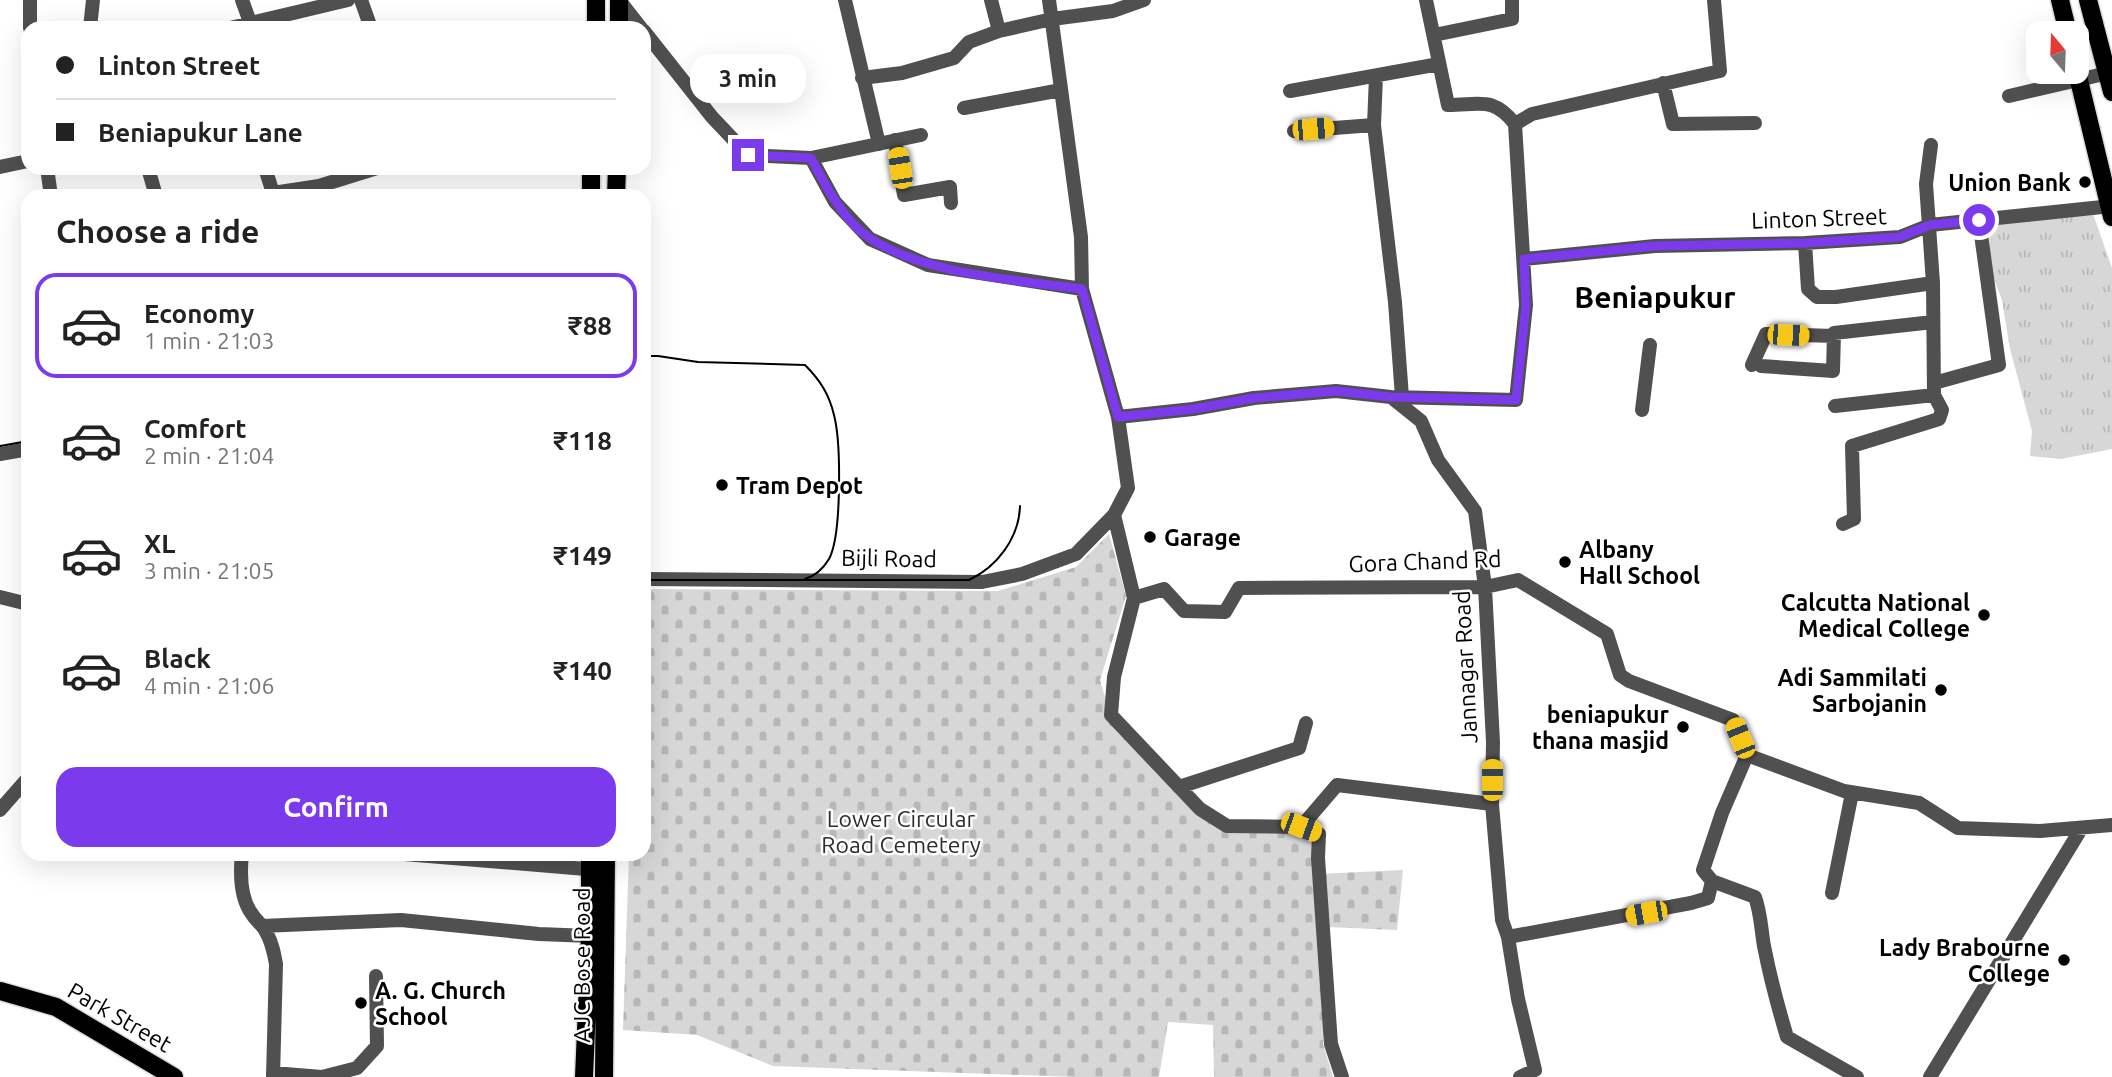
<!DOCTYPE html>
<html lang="en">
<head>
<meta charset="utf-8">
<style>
  body { margin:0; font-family:Ubuntu,sans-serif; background:#f6f6f6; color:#222; height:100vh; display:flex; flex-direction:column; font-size:26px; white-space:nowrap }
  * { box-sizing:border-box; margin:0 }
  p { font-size:23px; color:#767676 }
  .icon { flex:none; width:38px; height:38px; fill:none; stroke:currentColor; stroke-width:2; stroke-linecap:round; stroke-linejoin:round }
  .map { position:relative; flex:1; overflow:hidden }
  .details { position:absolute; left:21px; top:189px; width:630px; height:672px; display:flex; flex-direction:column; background:#fff; border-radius:21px; box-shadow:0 7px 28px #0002 }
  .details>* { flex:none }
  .top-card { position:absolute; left:21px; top:21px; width:630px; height:154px; border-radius:21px; box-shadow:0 7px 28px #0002; display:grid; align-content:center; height:154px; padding:0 35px; background:#fff }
  .needle { width:46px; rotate:341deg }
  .fabs { position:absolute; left:2026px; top:21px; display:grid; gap:14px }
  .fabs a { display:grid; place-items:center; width:63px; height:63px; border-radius:14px; background:#fff; box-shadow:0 7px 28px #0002; font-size:35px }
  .end { position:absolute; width:32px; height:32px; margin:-16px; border:9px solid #7c3aed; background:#fff; box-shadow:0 0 0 4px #fff }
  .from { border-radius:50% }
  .bubble { position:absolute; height:49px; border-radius:21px; background:#fff; box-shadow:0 7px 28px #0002; font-size:23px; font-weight:700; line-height:49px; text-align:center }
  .car { position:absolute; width:21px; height:42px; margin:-21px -10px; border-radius:9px; box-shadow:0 0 5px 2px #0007; background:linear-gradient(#f5c518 24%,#345 0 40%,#f5c518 0 76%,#345 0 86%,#f5c518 0) }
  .top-card b { display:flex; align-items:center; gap:24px; height:66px; font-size:26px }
  .top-card b+b { border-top:2px solid #e0e0e0 }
  .top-card i { width:18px; height:18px; background:#222 }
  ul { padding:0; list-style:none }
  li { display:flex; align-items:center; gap:21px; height:105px; margin:0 14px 10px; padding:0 21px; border:4px solid transparent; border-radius:21px }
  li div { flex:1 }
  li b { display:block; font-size:26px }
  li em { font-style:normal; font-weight:700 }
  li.on { border-color:#7c3aed }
  li>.icon { width:63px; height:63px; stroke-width:1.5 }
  h2 { padding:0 35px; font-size:32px; line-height:84px }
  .primary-button { display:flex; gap:14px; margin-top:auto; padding:14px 35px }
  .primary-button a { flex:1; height:80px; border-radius:21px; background:#7c3aed; color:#fff; font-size:28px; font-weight:700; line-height:80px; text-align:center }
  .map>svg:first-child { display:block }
  .cemetery { fill:url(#cemetery-stones) }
  .park { fill:url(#park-tufts) }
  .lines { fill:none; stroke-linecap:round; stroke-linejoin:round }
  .major-casing { stroke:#dbdbdb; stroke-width:21 }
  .minor { stroke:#505050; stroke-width:14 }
  .major { stroke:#000; stroke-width:18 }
  .tram { stroke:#000; stroke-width:2 }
  .route { stroke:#7c3aed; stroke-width:9 }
  .poi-dot { fill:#000; stroke:#fff; stroke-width:2.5 }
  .labels { text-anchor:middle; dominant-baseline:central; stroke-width:5; stroke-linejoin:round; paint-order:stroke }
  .poi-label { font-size:23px; font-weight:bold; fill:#000; stroke:#fff; text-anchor:end }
  .street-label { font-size:23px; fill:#000; stroke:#fff }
  .park-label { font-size:23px; fill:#2e2e2e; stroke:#fff }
  .district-label { font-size:30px; font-weight:bold; fill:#000; stroke:#fff }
</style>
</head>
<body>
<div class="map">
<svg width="2112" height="1077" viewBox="0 0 2112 1077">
  <defs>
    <pattern id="cemetery-stones" width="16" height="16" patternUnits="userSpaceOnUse" patternTransform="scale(1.75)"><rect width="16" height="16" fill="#d7d7d7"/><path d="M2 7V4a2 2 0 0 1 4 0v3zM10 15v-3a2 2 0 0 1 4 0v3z" fill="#b7b7b7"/></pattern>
    <pattern id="park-tufts" width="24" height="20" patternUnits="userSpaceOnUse" patternTransform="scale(1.75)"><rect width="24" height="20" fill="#d7d7d7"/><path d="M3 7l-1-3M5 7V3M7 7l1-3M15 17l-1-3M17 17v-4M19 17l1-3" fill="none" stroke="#b7b7b7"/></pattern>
  </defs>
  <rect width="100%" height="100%" fill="#fff"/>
  <!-- cemetery -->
  <path class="cemetery" d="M1109 534 1126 596 1100 680 1109 711 1204 810 1229 827 1303 828 1317 836 1318 874 1403 870 1397 930 1327 927 1323 1044 1333 1077H1214L1213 1025 1168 1022 1159 1077H1076L773 1066 697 1035 623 1030 629 854H644V589L998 591 1076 567Z"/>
  <!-- park -->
  <path class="park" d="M2092 211 2112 268V449L2061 459 2030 456 2032 431 2010 349 2002 300 1990 269 1989 226 2002 217Z"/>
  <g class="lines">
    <!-- major casing -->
    <g class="major-casing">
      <path id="major" d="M2060 0 2068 33
        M2088 0 2112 92
        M596 28V0
        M619 28V0
        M2077 72 2112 217
        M591 196V168
        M616 196 617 168
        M0 991 56 1007 174 1077
        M584 1077 590 936V854
        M604 1077 606 854"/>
    </g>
    <!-- minor -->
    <path class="minor" d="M242 0 250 22
      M361 0 371 28
      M619 0 641 28
      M845 0 879 144
      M991 0 999 31
      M1426 0 1448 105C1480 105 1493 96 1515 124
      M30 28V0
      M90 28 93 0
      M230 28 348 0
      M644 31 712 117 748 155 811 158 835 202 870 239 928 265 1082 289
      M1434 35 1512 19V0
      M1376 76 1374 125 1395 302 1402 397
      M862 78 902 73 954 58 969 42 999 31 1052 19 1113 11 1144 0
      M1663 83 1673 124 1755 123
      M1290 91 1439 64
      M2009 96 2112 72
      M964 108 1061 90
      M1294 131 1374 125
      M895 140 904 195 950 187 951 203
      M811 158 921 135
      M0 167 28 161
      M47 168 51 196
      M148 168 156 196
      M265 168 273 193 319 186 377 168
      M1805 243 1808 289 1817 297H1836L1933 283
      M1524 259 1655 246 1805 243 1900 237 1930 225 2112 206
      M1752 365 1766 334 1834 336
      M1761 366 1833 371 1834 333 1933 322
      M1934 383 1999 365 1979 220
      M1391 397 1421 421 1438 460 1475 511 1485 587 1493 742 1492 804 1502 920 1508 937 1518 999 1535 1070 1520 1077
      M1835 406 1934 395
      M1642 410 1650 345
      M1118 417 1193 409 1254 398 1336 391 1391 397 1516 400 1526 305 1515 124 1532 114 1720 71 1714 0
      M0 454 28 449
      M1114 515 1134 598 1114 677 1111 715 1200 809 1227 826 1301 827 1319 834 1318 858 1331 1044 1342 1077
      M1843 524 1854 519 1852 446 1939 419 1942 410 1934 395 1933 283 1926 184 1931 145
      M644 579 982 582 1022 574 1076 554 1114 515 1128 488 1118 417 1082 289 1081 237 1049 0
      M0 597 28 604
      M1134 598 1164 589 1184 611 1225 612 1239 588 1485 587 1518 580 1607 634 1620 675 1629 681 1733 720 1747 755 1844 791 1919 803 1958 828 2040 831 2112 825
      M1747 755 1722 813 1703 870 1712 881 1755 897C1761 914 1761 929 1764 946 1770 977 1778 1007 1787 1037L1857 1077
      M1179 787 1299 748 1306 723
      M0 810 28 778
      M1301 827 1337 785 1492 804
      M242 854C240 873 240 898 252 914 256 921 263 925 266 932 272 942 274 953 276 964L273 1077
      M404 854 598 870
      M1832 893 1852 793
      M262 926 401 920 539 934 590 936
      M1508 937 1691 903 1708 898 1712 881
      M273 1073 322 1077 357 1068 377 1046 376 976
      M1930 1077 2081 829"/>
    <!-- major -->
    <use href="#major" class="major"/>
    <!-- tram -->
    <path class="tram" d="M616 28 617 0
      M614 196 615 168
      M644 356H658L698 362 805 365C820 380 829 394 834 415 841 442 842 535 829 559 823 569 815 576 805 579
      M0 446 28 441
      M644 580H969C997 567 1019 538 1020 506
      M600 1077 603 854"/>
  </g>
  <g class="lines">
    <!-- route -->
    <path class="route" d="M748 155 811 158C825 185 844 222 871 239 927 275 1017 280 1082 289L1118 417 1194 409 1254 398 1336 391 1391 397 1516 400 1526 305 1524 259 1655 246 1805 243 1900 237 1930 225 1979 220"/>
  </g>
  <!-- markers -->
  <g class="poi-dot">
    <circle cx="2085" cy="182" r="7"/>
    <circle cx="722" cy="485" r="7"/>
    <circle cx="1150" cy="537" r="7"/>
    <circle cx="1565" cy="562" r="7"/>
    <circle cx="1984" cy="615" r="7"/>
    <circle cx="1941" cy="690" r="7"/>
    <circle cx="1683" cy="727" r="7"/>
    <circle cx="2064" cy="960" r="7"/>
    <circle cx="361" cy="1003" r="7"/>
  </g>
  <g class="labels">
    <!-- poi labels -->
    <g class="poi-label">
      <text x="2071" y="182">Union Bank</text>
      <text x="736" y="485" text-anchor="start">Tram Depot</text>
      <text x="1164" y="537" text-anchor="start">Garage</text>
      <text x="1579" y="549" text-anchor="start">Albany<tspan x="1579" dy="26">Hall School</tspan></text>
      <text x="1970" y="602">Calcutta National<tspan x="1970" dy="26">Medical College</tspan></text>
      <text x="1927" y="677">Adi Sammilati<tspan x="1927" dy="26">Sarbojanin</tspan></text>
      <text x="1669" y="714">beniapukur<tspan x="1669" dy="26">thana masjid</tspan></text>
      <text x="2050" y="947">Lady Brabourne<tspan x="2050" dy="26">College</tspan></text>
      <text x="375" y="990" text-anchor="start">A. G. Church<tspan x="375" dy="26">School</tspan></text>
    </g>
    <!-- street labels -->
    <g class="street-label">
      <text transform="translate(1819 218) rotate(-2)">Linton Street</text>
      <text transform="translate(889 558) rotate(1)">Bijli Road</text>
      <text transform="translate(1425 561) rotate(-2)">Gora Chand Rd</text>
      <text transform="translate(1465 667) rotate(-93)">Jannagar Road</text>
      <text transform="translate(581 965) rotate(-90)">AJC Bose Road</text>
      <text transform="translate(120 1017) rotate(30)">Park Street</text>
    </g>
    <!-- park labels -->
    <g class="park-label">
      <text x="901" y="818">Lower Circular<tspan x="901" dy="26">Road Cemetery</tspan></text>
    </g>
    <!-- district labels -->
    <g class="district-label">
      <text x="1655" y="297">Beniapukur</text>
    </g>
  </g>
</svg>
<div class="fabs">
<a><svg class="needle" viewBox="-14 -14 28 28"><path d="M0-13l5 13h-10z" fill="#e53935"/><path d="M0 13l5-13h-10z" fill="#767676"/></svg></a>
</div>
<i class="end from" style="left:1979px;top:220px"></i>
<i class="end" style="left:748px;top:155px"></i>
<div class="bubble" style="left:690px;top:54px;width:116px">3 min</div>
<i class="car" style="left:1313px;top:129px;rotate:85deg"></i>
<i class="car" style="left:900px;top:168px;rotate:351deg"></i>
<i class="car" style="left:1788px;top:335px;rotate:92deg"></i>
<i class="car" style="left:1740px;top:738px;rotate:338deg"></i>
<i class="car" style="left:1492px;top:780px;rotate:0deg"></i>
<i class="car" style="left:1301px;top:827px;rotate:110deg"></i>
<i class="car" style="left:1646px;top:913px;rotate:260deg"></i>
<div class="top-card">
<b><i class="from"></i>Linton Street</b>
<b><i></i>Beniapukur Lane</b>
</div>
<section class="details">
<h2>Choose a ride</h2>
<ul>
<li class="on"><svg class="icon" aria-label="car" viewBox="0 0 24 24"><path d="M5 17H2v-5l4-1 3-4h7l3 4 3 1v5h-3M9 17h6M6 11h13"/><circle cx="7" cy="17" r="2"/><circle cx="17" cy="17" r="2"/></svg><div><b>Economy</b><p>1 min · 21:03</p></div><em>₹88</em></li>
<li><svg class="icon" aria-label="car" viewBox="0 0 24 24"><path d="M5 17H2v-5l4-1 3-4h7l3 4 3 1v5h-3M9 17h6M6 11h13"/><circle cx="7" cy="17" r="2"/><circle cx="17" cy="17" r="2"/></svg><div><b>Comfort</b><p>2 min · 21:04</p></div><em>₹118</em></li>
<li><svg class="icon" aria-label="car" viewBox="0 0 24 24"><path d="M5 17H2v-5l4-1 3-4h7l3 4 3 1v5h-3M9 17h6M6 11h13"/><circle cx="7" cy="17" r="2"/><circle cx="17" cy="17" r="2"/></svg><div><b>XL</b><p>3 min · 21:05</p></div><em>₹149</em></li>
<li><svg class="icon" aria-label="car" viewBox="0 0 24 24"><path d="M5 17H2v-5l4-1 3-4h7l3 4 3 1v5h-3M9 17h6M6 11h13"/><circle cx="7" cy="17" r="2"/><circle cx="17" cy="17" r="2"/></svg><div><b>Black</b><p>4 min · 21:06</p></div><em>₹140</em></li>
</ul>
<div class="primary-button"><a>Confirm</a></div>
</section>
</div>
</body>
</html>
